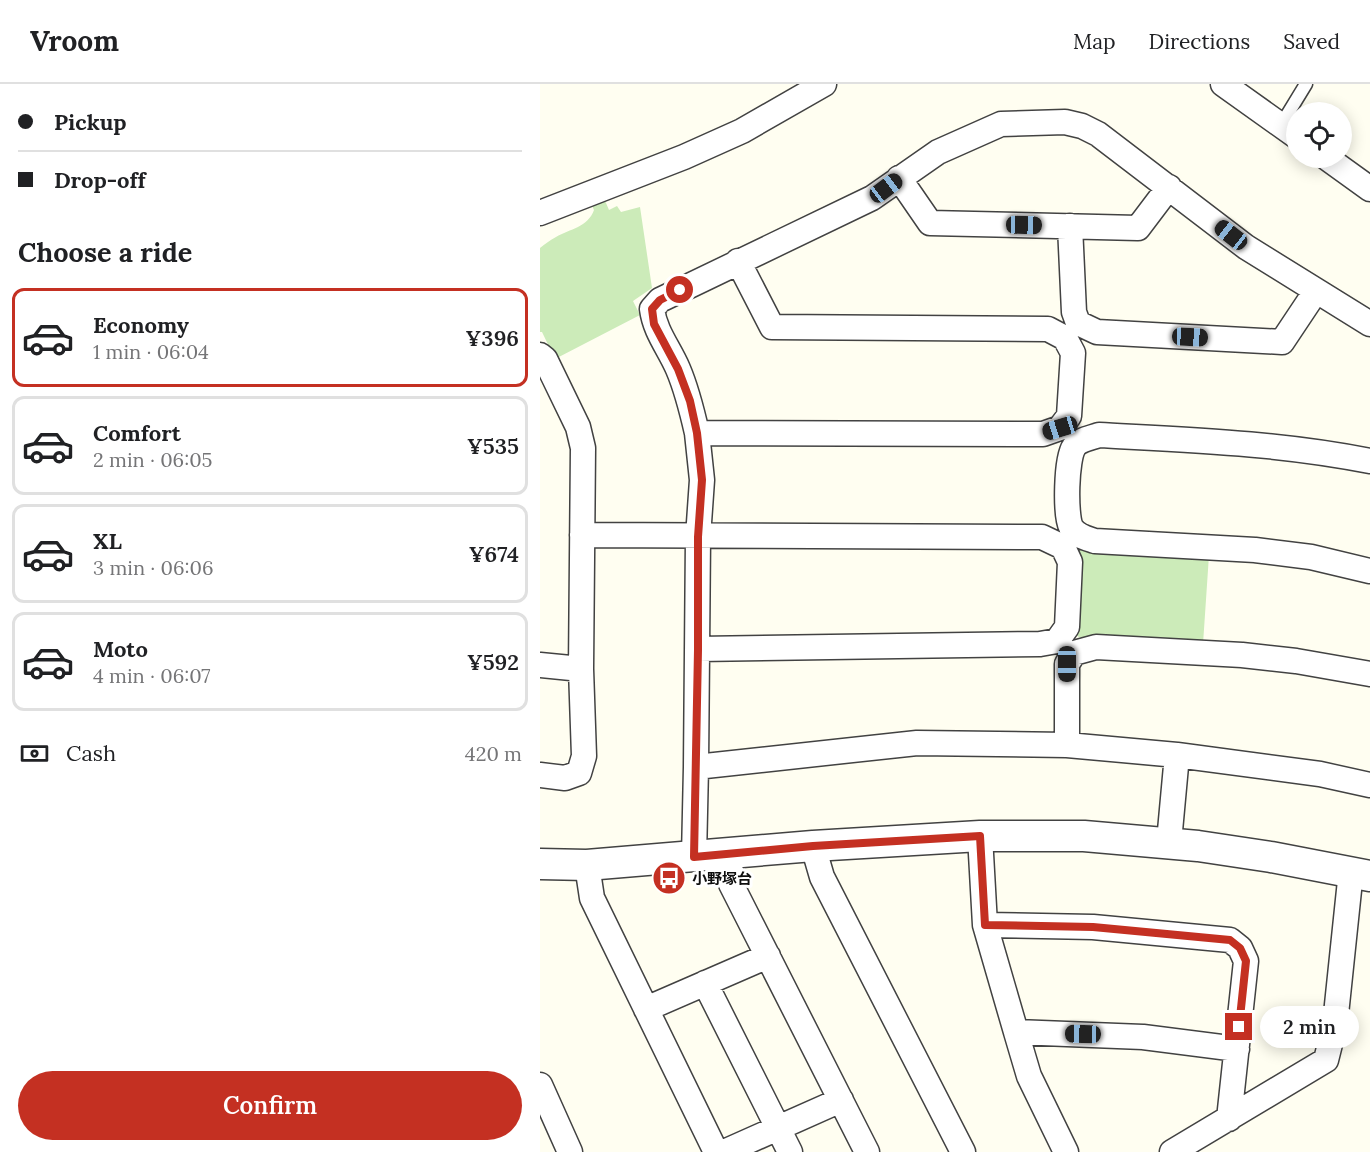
<!DOCTYPE html>
<html lang="en">
<head>
<meta charset="utf-8">
<style>
  body { margin:0; font-family:Lora,"Noto Sans JP",serif; background:#f2f2f2; color:#202124; height:100vh; display:flex; flex-direction:column; font-size:22px; white-space:nowrap }
  * { box-sizing:border-box; margin:0 }
  p { font-size:20px; color:#757577 }
  .icon { flex:none; width:33px; height:33px; fill:none; stroke:currentColor; stroke-width:2; stroke-linecap:round; stroke-linejoin:round }
  .map { position:relative; flex:1; overflow:hidden }
  .details { display:flex; flex-direction:column; background:#fff; width:540px }
  .details>* { flex:none }
  .banner { display:grid; align-content:center; height:132px; padding:0 18px; background:#fff }
  .buttons { position:absolute; left:746px; top:18px; display:grid; gap:12px }
  .buttons a { display:grid; place-items:center; width:66px; height:66px; border-radius:50%; background:#fff; box-shadow:0 3px 15px #0003; font-size:30px }
  .end { position:absolute; width:27px; height:27px; margin:-14px; border:8px solid #c43022; background:#fff; box-shadow:0 0 0 3px #fff }
  .from { border-radius:50% }
  .bubble { position:absolute; height:42px; border-radius:21px; background:#fff; box-shadow:0 3px 15px #0003; font-size:20px; font-weight:600; line-height:42px; text-align:center }
  .car { position:absolute; width:18px; height:36px; margin:-18px -9px; border-radius:8px; box-shadow:0 0 4px 2px #0007; background:linear-gradient(#222 24%,#8ab4d8 0 40%,#222 0 76%,#8ab4d8 0 86%,#222 0) }
  .banner b { display:flex; align-items:center; gap:21px; height:57px; font-size:22px }
  .banner b+b { border-top:2px solid #e0e0e0 }
  .banner i { width:15px; height:15px; background:#202124 }
  ul { padding:0; list-style:none }
  li { display:flex; align-items:center; gap:18px; height:99px; margin:0 12px 9px; padding:0 6px; border:3px solid #e0e0e0; border-radius:12px }
  li div { flex:1 }
  li b { display:block; font-size:22px }
  li em { font-style:normal; font-weight:600 }
  li.on { border-color:#c43022 }
  li>.icon { width:54px; height:54px; stroke-width:1.5 }
  h2 { padding:0 18px; font-size:27px; line-height:72px }
  .pay { display:flex; align-items:center; gap:15px; height:66px; padding:0 18px; font-size:22px }
  .pay p { margin-inline-start:auto }
  .button { display:flex; gap:12px; margin-top:auto; padding:12px 18px }
  .button a { flex:1; height:69px; border-radius:36px; background:#c43022; color:#fff; font-size:24px; font-weight:600; line-height:69px; text-align:center }
  header { display:flex; align-items:center; gap:36px; box-sizing:border-box; height:84px; padding:0 30px; background:#fff; border-bottom:2px solid #e0e0e0 }
  header strong { font-size:28px }
  nav { display:flex; gap:33px; margin-inline-start:auto; font-size:21px }
  main { display:flex; flex:1; min-height:0 }
  .map>svg:first-child { display:block }
  .green { fill:#ccebb9 }
  .lines { fill:none; stroke-linecap:round; stroke-linejoin:round }
  .service-casing { stroke:#424242; stroke-width:15 }
  .minor-casing { stroke:#424242; stroke-width:27 }
  .tertiary-casing { stroke:#424242; stroke-width:33 }
  .service { stroke:#fff; stroke-width:12 }
  .minor { stroke:#fff; stroke-width:24 }
  .tertiary { stroke:#fff; stroke-width:30 }
  .route { stroke:#c43022; stroke-width:8 }
  .labels { text-anchor:middle; dominant-baseline:central; stroke-width:6; stroke-linejoin:round; paint-order:stroke }
  .poi-label { font-size:15px; font-weight:bold; fill:#0f0f0f; stroke:#fff; text-anchor:start }
</style>
</head>
<body>
<header>
<strong>Vroom</strong>
<nav><a>Map</a><a>Directions</a><a>Saved</a></nav>
</header>
<main>
<section class="details">
<div class="banner">
<b><i class="from"></i>Pickup</b>
<b><i></i>Drop-off</b>
</div>
<h2>Choose a ride</h2>
<ul>
<li class="on"><svg class="icon" aria-label="car" viewBox="0 0 24 24"><path d="M5 17H2v-5l4-1 3-4h7l3 4 3 1v5h-3M9 17h6M6 11h13"/><circle cx="7" cy="17" r="2"/><circle cx="17" cy="17" r="2"/></svg><div><b>Economy</b><p>1 min · 06:04</p></div><em>¥396</em></li>
<li><svg class="icon" aria-label="car" viewBox="0 0 24 24"><path d="M5 17H2v-5l4-1 3-4h7l3 4 3 1v5h-3M9 17h6M6 11h13"/><circle cx="7" cy="17" r="2"/><circle cx="17" cy="17" r="2"/></svg><div><b>Comfort</b><p>2 min · 06:05</p></div><em>¥535</em></li>
<li><svg class="icon" aria-label="car" viewBox="0 0 24 24"><path d="M5 17H2v-5l4-1 3-4h7l3 4 3 1v5h-3M9 17h6M6 11h13"/><circle cx="7" cy="17" r="2"/><circle cx="17" cy="17" r="2"/></svg><div><b>XL</b><p>3 min · 06:06</p></div><em>¥674</em></li>
<li><svg class="icon" aria-label="car" viewBox="0 0 24 24"><path d="M5 17H2v-5l4-1 3-4h7l3 4 3 1v5h-3M9 17h6M6 11h13"/><circle cx="7" cy="17" r="2"/><circle cx="17" cy="17" r="2"/></svg><div><b>Moto</b><p>4 min · 06:07</p></div><em>¥592</em></li>
</ul>
<div class="pay"><svg class="icon" aria-label="cash" viewBox="0 0 24 24"><path d="M3 7h18v10H3z"/><circle cx="12" cy="12" r="2"/></svg>Cash<p>420 m</p></div>
<div class="button"><a>Confirm</a></div>
</section>
<div class="map">
<svg width="830" height="1068" viewBox="0 0 830 1068">
  <rect width="100%" height="100%" fill="#fffef1"/>
  <!-- green -->
  <path class="green" d="M63 112 69 126 77 122 81 128 100 123 112 204 93 217 100 231 15 275 2 248H0V164C5 160 10 156 16 153 30 145 48 143 54 126L50 117Z
    M537 465 669 471 663 560 539 553 534 550Z"/>
  <g class="lines">
    <!-- service casing -->
    <g class="service-casing">
      <path id="service" d="M741 41 766 0"/>
    </g>
    <!-- minor casing -->
    <g class="minor-casing">
      <path id="minor" d="M683 0 756 52
        M787 74 830 105
        M359 94 390 139 598 144 629 103
        M0 129 144 73 202 47 284 0
        M530 142 534 228 538 239 557 248 742 258 776 207
        M198 177 232 243 508 245 525 254 533 269 529 332 520 344 503 350 157 349 162 396 158 453 156 683 377 659 527 661 637 671 780 690 830 701
        M0 271 5 275 38 343 43 364 41 585 44 672 39 689 25 694 0 691
        M157 349C152 327 147 306 138 285 129 264 115 248 112 225L120 216 332 114 398 68 461 40 525 38 542 42 558 50 706 163 830 240
        M830 377C740 359 650 356 559 351 551 354 538 356 534 363 526 375 525 431 531 443 536 452 546 454 555 457L715 466 771 473 830 487
        M42 451 502 453 523 463 530 478 527 543 517 557 500 560 158 565
        M0 581 41 585
        M527 661V580L534 569 556 563 702 571 756 577 830 590
        M440 752 445 841 476 948
        M629 758 637 671
        M273 762 282 793 423 1068
        M190 771 191 800 327 1068
        M154 773 156 683
        M47 781 52 814 176 1068
        M445 841 553 843 690 856 700 864 706 877 689 1035
        M165 899 250 1068
        M106 925 228 872
        M0 1001 30 1068
        M184 1068 301 1016
        M526 1068 489 992 476 948 603 953 697 965
        M632 1068 786 976 795 940 811 787"/>
    </g>
    <!-- tertiary casing -->
    <g class="tertiary-casing">
      <path id="tertiary" d="M0 780 47 781 273 762 440 752H544L658 762 731 773 830 792"/>
    </g>
    <!-- service -->
    <use href="#service" class="service"/>
    <!-- minor -->
    <use href="#minor" class="minor"/>
    <!-- tertiary -->
    <use href="#tertiary" class="tertiary"/>
  </g>
  <g class="lines">
    <!-- route -->
    <path class="route" d="M140 206 120 216 112 225 114 240 138 285 150 317 157 349 162 396 158 453V566L154 773 273 762 440 752 445 841 553 843 690 856 700 864 706 877 699 943"/>
  </g>
  <!-- icons -->
  <defs>
    <g id="bus-disc" transform="scale(1.725)"><circle r="9.5" fill="#c43022" stroke="#fff"/><path d="M-5-6H5V4H4V6H2V4H-2V6H-4V4H-5ZM-3.5-4V0h7V-4ZM-3.5 1.2v1.5H-2V1.2ZM2 1.2v1.5H3.5V1.2Z" fill="#fff"/></g>
  </defs>
  <g fill-rule="evenodd">
    <use href="#bus-disc" x="129" y="794"/>
  </g>
  <g class="labels">
    <!-- poi labels -->
    <g class="poi-label">
      <text x="152" y="794">小野塚台</text>
    </g>
  </g>
</svg>
<div class="buttons">
<a><svg class="icon" aria-label="locate" viewBox="0 0 24 24"><circle cx="12" cy="12" r="6"/><path d="M12 2v4M12 18v4M2 12h4M18 12h4"/></svg></a>
</div>
<i class="end from" style="left:140px;top:206px"></i>
<i class="end" style="left:699px;top:943px"></i>
<div class="bubble" style="left:720px;top:922px;width:99px">2 min</div>
<i class="car" style="left:346px;top:104px;rotate:53deg"></i>
<i class="car" style="left:484px;top:141px;rotate:91deg"></i>
<i class="car" style="left:691px;top:151px;rotate:308deg"></i>
<i class="car" style="left:650px;top:253px;rotate:93deg"></i>
<i class="car" style="left:520px;top:344px;rotate:253deg"></i>
<i class="car" style="left:527px;top:580px;rotate:180deg"></i>
<i class="car" style="left:543px;top:950px;rotate:271deg"></i>
</div>
</main>
</body>
</html>
